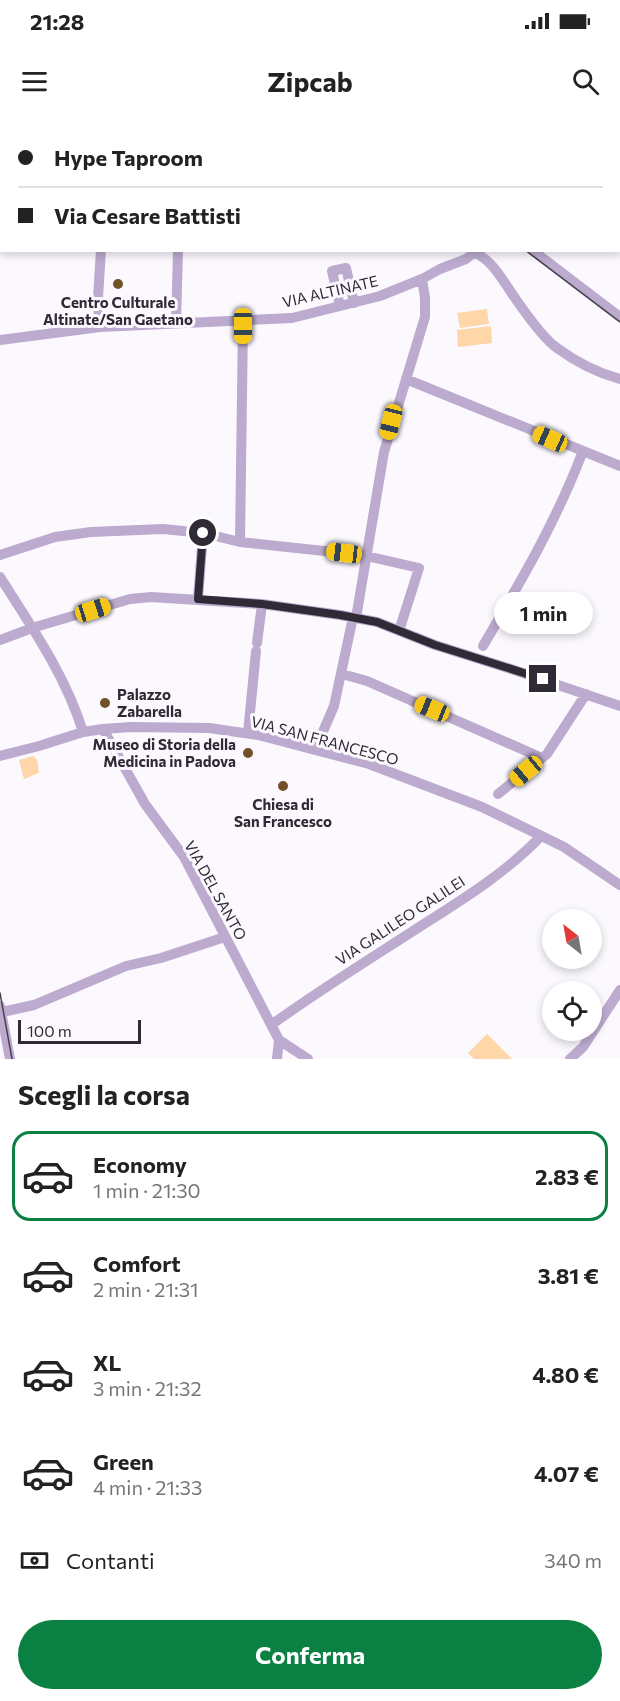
<!DOCTYPE html>
<html lang="it">
<head>
<meta charset="utf-8">
<style>
  body { margin:0; font-family:Commissioner,sans-serif; background:#f2f2f2; color:#222; height:100vh; display:flex; flex-direction:column; font-size:22px; white-space:nowrap }
  * { box-sizing:border-box; margin:0 }
  p { font-size:20px; color:#767676 }
  .icon { flex:none; width:33px; height:33px; fill:none; stroke:currentColor; stroke-width:2; stroke-linecap:round; stroke-linejoin:round }
  .map { position:relative; height:939px; overflow:hidden }
  .panel { display:flex; flex-direction:column; background:#fff; flex:1 }
  .panel>* { flex:none }
  .hud { position:absolute; left:0px; top:0px; width:621px; height:132px; box-shadow:0 3px 9px #0003; display:grid; align-content:center; height:132px; padding:0 18px; background:#fff }
  .needle { width:39px; rotate:329deg }
  .buttons { position:absolute; left:542px; top:789px; display:grid; gap:12px }
  .buttons a { display:grid; place-items:center; width:60px; height:60px; border-radius:50%; background:#fff; box-shadow:0 3px 9px #0003; font-size:30px }
  .scale { position:absolute; left:18px; bottom:15px; width:123px; box-sizing:border-box; padding-left:6px; border:3px solid #302a36; border-top:0; font-size:16px; line-height:21px; white-space:nowrap; color:#302a36; -webkit-text-stroke:4px #fbf8fe; paint-order:stroke }
  .end { position:absolute; width:27px; height:27px; margin:-14px; border:8px solid #302a36; background:#fff; box-shadow:0 0 0 3px #fff }
  .from { border-radius:50% }
  .bubble { position:absolute; height:42px; border-radius:21px; background:#fff; box-shadow:0 3px 9px #0003; font-size:20px; font-weight:700; line-height:42px; text-align:center }
  .car { position:absolute; width:18px; height:36px; margin:-18px -9px; border-radius:8px; box-shadow:0 0 4px 2px #0007; background:linear-gradient(#f5c518 24%,#345 0 40%,#f5c518 0 76%,#345 0 86%,#f5c518 0) }
  .hud b { display:flex; align-items:center; gap:21px; height:57px; font-size:22px }
  .hud b+b { border-top:2px solid #e0e0e0 }
  .hud i { width:15px; height:15px; background:#222 }
  ul { padding:0; list-style:none }
  li { display:flex; align-items:center; gap:18px; height:90px; margin:0 12px 9px; padding:0 6px; border:3px solid transparent; border-radius:18px }
  li div { flex:1 }
  li b { display:block; font-size:22px }
  li em { font-style:normal; font-weight:700 }
  li.current { border-color:#0b8043 }
  li>.icon { width:54px; height:54px; stroke-width:1.5 }
  h2 { padding:0 18px; font-size:27px; line-height:72px }
  .pay { display:flex; align-items:center; gap:15px; height:66px; padding:0 18px; font-size:22px }
  .pay p { margin-inline-start:auto }
  .primary-button { display:flex; gap:12px; margin-top:auto; padding:12px 18px }
  .primary-button a { flex:1; height:69px; border-radius:36px; background:#0b8043; color:#fff; font-size:24px; font-weight:700; line-height:69px; text-align:center }
  .status { display:flex; justify-content:space-between; align-items:center; height:42px; padding:0 30px; background:#fff; direction:ltr }
  .status svg { height:16px; fill:currentColor }
  header { display:flex; justify-content:space-between; align-items:center; height:78px; padding:0 18px; background:#fff; font-size:27px; font-weight:700 }
  .map>svg:first-child { display:block }
  .green { fill:#fed6a8 }
  .lines { fill:none; stroke-linecap:round; stroke-linejoin:round }
  .minor { stroke:#bcabce; stroke-width:10 }
  .tram { stroke:#47414c; stroke-width:1.5 }
  .route { stroke:#302a36; stroke-width:8 }
  .poi-dot { fill:#715127; stroke:#fbf8fe; stroke-width:2 }
  .labels { text-anchor:middle; dominant-baseline:central; stroke-width:6; stroke-linejoin:round; paint-order:stroke }
  .street-label { font-size:15px; fill:#302a36; stroke:#fbf8fe }
  .poi-label { font-size:15px; font-weight:bold; fill:#302a36; stroke:#fbf8fe }
</style>
</head>
<body>
<div class="status"><b>21:28</b><svg viewBox="0 0 49 12"><path d="M0 12V9h3v3zM5 12V6h3v6zM10 12V3h3v9zM15 12V0h3v12zM26 1h20v11H26zM47 4h2v5h-2z"/></svg></div>
<header><svg class="icon" aria-label="menu" viewBox="0 0 24 24"><path d="M4 6h16M4 12h16M4 18h16"/></svg>Zipcab<svg class="icon" aria-label="search" viewBox="0 0 24 24"><circle cx="10" cy="10" r="6"/><path d="M15 15l6 6"/></svg></header>
<div class="map">
<svg width="620" height="939" viewBox="0 0 620 939">
  <rect width="100%" height="100%" fill="#fbf8fe"/>
  <!-- green -->
  <path class="green" d="M487 189 489 204 460 208 457 193Z
    M491 206 492 223 458 227 457 210Z
    M33 636 37 640 39 653 24 659 19 640Z
    M487 914 512 939H474L468 933Z"/>
  <g class="lines">
    <!-- minor -->
    <path class="minor" d="M210 0 213 2
      M241 0 244 2
      M308 0 311 2
      M519 0V2
      M107 2V0
      M337 2 341 0
      M620 21V20
      M532 130 620 197
      M475 133C494 141 504 163 515 178 524 191 545 220 557 228 576 242 598 253 620 259
      M340 186 332 151 346 148 354 183
      M99 203 98 178 101 130
      M176 203 178 130
      M0 220 100 207 292 198 380 176 422 159 440 149 466 139 477 130
      M406 259 620 346
      M240 422 243 201
      M0 435 55 417 91 412 163 409 203 413 240 422 362 435 419 448 399 511
      M0 457C31 506 66 556 83 612
      M198 479 203 413
      M0 520 32 508 130 479 151 477 262 484 340 495 377 502 435 525 511 549 620 586
      M257 523 262 484
      M483 526C521 461 556 402 583 331
      M342 554 367 561 542 638
      M103 609 145 684 184 737 279 920 308 939
      M248 613 256 531
      M315 630 334 586 352 502 356 498 384 332 425 197V178L422 159
      M0 636 39 626 83 612 103 609 131 607 209 608 258 615 369 644 482 687 564 727 620 765
      M498 674 547 634 586 574
      M0 886 10 939
      M2 892 34 885 126 846 161 838 225 817
      M271 905C321 869 373 837 424 804 465 778 508 751 541 716
      M277 939 279 920
      M570 939 583 927 620 870"/>
    <!-- tram -->
    <path class="tram" d="M215 0 218 2
      M234 0 236 2
      M525 130 620 202
      M0 873 12 939"/>
  </g>
  <g class="lines">
    <!-- route -->
    <path class="route" d="M203 413 198 479 262 484 340 495 377 502 435 525 543 559"/>
  </g>
  <!-- markers -->
  <g class="poi-dot">
    <circle cx="118" cy="164" r="6"/>
    <circle cx="105" cy="583" r="6"/>
    <circle cx="248" cy="633" r="6"/>
    <circle cx="283" cy="666" r="6"/>
  </g>
  <g class="labels">
    <!-- street labels -->
    <g class="street-label">
      <text transform="translate(330 171) rotate(-13)">VIA ALTINATE</text>
      <text transform="translate(325 620) rotate(15)">VIA SAN FRANCESCO</text>
      <text transform="translate(216 770) rotate(61)">VIA DEL SANTO</text>
      <text transform="translate(400 800) rotate(-33)">VIA GALILEO GALILEI</text>
    </g>
    <!-- poi labels -->
    <g class="poi-label">
      <text x="118" y="182">Centro Culturale<tspan x="118" dy="17">Altinate/San Gaetano</tspan></text>
      <text x="117" y="574" text-anchor="start">Palazzo<tspan x="117" dy="17">Zabarella</tspan></text>
      <text x="236" y="624" text-anchor="end">Museo di Storia della<tspan x="236" dy="17">Medicina in Padova</tspan></text>
      <text x="283" y="684">Chiesa di<tspan x="283" dy="17">San Francesco</tspan></text>
    </g>
  </g>
</svg>
<div class="buttons">
<a><svg class="needle" viewBox="-14 -14 28 28"><path d="M0-13l5 13h-10z" fill="#e53935"/><path d="M0 13l5-13h-10z" fill="#767676"/></svg></a>
<a><svg class="icon" aria-label="locate" viewBox="0 0 24 24"><circle cx="12" cy="12" r="6"/><path d="M12 2v4M12 18v4M2 12h4M18 12h4"/></svg></a>
</div>
<div class="scale">100 m</div>
<i class="end from" style="left:203px;top:413px"></i>
<i class="end" style="left:543px;top:559px"></i>
<div class="bubble" style="left:494px;top:472px;width:99px">1 min</div>
<i class="car" style="left:243px;top:206px;rotate:180deg"></i>
<i class="car" style="left:391px;top:302px;rotate:194deg"></i>
<i class="car" style="left:550px;top:319px;rotate:294deg"></i>
<i class="car" style="left:344px;top:433px;rotate:277deg"></i>
<i class="car" style="left:93px;top:490px;rotate:73deg"></i>
<i class="car" style="left:432px;top:589px;rotate:292deg"></i>
<i class="car" style="left:526px;top:651px;rotate:230deg"></i>
<div class="hud">
<b><i class="from"></i>Hype Taproom</b>
<b><i></i>Via Cesare Battisti</b>
</div>
</div>
<section class="panel">
<h2>Scegli la corsa</h2>
<ul>
<li class="current"><svg class="icon" aria-label="car" viewBox="0 0 24 24"><path d="M5 17H2v-5l4-1 3-4h7l3 4 3 1v5h-3M9 17h6M6 11h13"/><circle cx="7" cy="17" r="2"/><circle cx="17" cy="17" r="2"/></svg><div><b>Economy</b><p>1 min · 21:30</p></div><em>2.83 €</em></li>
<li><svg class="icon" aria-label="car" viewBox="0 0 24 24"><path d="M5 17H2v-5l4-1 3-4h7l3 4 3 1v5h-3M9 17h6M6 11h13"/><circle cx="7" cy="17" r="2"/><circle cx="17" cy="17" r="2"/></svg><div><b>Comfort</b><p>2 min · 21:31</p></div><em>3.81 €</em></li>
<li><svg class="icon" aria-label="car" viewBox="0 0 24 24"><path d="M5 17H2v-5l4-1 3-4h7l3 4 3 1v5h-3M9 17h6M6 11h13"/><circle cx="7" cy="17" r="2"/><circle cx="17" cy="17" r="2"/></svg><div><b>XL</b><p>3 min · 21:32</p></div><em>4.80 €</em></li>
<li><svg class="icon" aria-label="car" viewBox="0 0 24 24"><path d="M5 17H2v-5l4-1 3-4h7l3 4 3 1v5h-3M9 17h6M6 11h13"/><circle cx="7" cy="17" r="2"/><circle cx="17" cy="17" r="2"/></svg><div><b>Green</b><p>4 min · 21:33</p></div><em>4.07 €</em></li>
</ul>
<div class="pay"><svg class="icon" aria-label="cash" viewBox="0 0 24 24"><path d="M3 7h18v10H3z"/><circle cx="12" cy="12" r="2"/></svg>Contanti<p>340 m</p></div>
<div class="primary-button"><a>Conferma</a></div>
</section>
</body>
</html>
